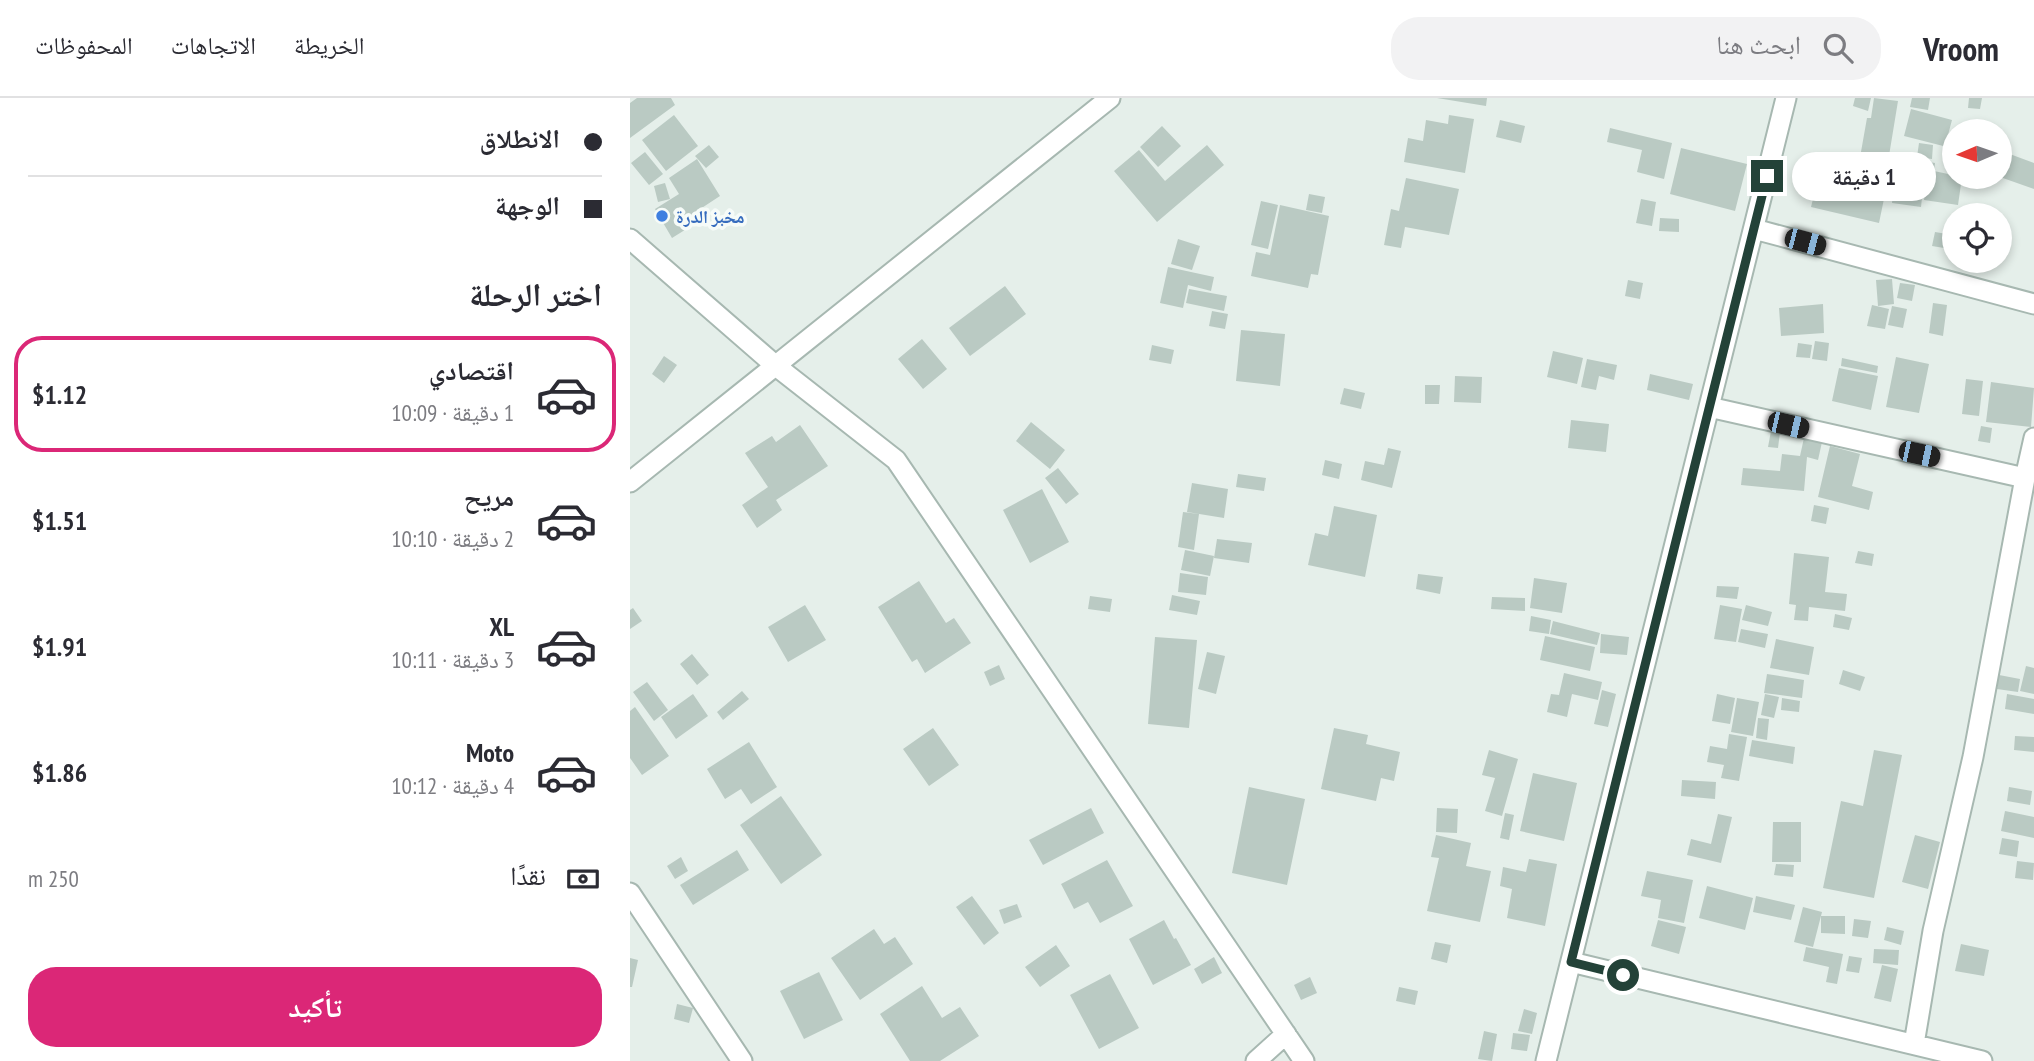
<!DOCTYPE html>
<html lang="ar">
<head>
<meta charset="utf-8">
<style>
  body { margin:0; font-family:"PT Sans Narrow","Noto Naskh Arabic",sans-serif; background:#f2f2f3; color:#2b2b33; direction:rtl; height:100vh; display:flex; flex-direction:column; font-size:26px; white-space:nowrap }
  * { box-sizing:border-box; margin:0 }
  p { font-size:23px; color:#7c7c81 }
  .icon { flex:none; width:38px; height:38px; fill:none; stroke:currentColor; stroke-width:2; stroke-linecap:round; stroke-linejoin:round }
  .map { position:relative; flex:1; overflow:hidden; direction:ltr }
  .drawer { display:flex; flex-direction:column; background:#fff; width:630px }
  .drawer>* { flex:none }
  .banner { display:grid; align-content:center; height:154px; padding:0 28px; background:#fff }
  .needle { width:46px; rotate:268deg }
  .fabs { position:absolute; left:1312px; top:21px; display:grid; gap:14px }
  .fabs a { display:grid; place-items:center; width:70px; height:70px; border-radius:50%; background:#fff; box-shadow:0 4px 10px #0003; font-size:35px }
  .end { position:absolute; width:32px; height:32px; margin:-16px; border:9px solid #234238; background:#fff; box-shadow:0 0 0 4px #fff }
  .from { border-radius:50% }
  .bubble { position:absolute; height:49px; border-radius:24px; background:#fff; box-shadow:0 4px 10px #0003; font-size:23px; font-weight:700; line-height:49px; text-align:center; direction:rtl }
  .car { position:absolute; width:21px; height:42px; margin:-21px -10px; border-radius:9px; box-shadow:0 0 5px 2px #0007; background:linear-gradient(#222 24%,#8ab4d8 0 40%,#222 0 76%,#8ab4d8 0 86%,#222 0) }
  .banner b { display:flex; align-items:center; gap:24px; height:66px; font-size:26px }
  .banner b+b { border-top:2px solid #e1e1e2 }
  .banner i { width:18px; height:18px; background:#2b2b33 }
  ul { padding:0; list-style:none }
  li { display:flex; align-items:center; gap:21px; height:116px; margin:0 14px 10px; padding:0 14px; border:4px solid transparent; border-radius:28px }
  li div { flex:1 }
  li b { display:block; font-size:26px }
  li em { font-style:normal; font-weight:700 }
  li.on { border-color:#db2777 }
  li>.icon { width:63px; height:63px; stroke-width:1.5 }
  h2 { padding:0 28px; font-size:32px; line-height:84px }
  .pay { display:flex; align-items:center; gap:18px; height:77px; padding:0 28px; font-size:26px }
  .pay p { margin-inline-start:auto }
  .button { display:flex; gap:14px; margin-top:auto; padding:14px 28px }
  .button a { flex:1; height:80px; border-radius:28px; background:#db2777; color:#fff; font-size:28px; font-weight:700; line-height:80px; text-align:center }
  header { display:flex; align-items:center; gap:42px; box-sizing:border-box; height:98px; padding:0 35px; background:#fff; border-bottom:2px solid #e1e1e2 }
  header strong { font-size:33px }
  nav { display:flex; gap:38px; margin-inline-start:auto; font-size:24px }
  .search { width:490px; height:63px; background:#f2f2f3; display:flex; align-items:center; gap:18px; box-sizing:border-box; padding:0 24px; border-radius:28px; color:#7c7c81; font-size:26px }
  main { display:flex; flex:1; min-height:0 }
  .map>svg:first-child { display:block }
  .building { fill:#bacac3 }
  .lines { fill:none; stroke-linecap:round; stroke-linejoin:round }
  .street-casing { stroke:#a7b8b1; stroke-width:23 }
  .street { stroke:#fff; stroke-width:19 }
  .route { stroke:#234238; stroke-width:9 }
  .shop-dot { fill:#3f7fe0; stroke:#f6fbf8; stroke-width:2.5 }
  .labels { text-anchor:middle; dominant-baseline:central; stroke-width:7; stroke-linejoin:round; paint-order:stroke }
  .shop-label { font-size:18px; font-weight:bold; fill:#366cbe; stroke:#f6fbf8; text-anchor:start }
</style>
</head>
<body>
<header>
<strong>Vroom</strong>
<div class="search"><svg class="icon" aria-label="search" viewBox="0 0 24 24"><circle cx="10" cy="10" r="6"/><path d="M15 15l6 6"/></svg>ابحث هنا</div>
<nav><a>الخريطة</a><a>الاتجاهات</a><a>المحفوظات</a></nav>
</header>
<main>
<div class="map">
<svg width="1404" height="963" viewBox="0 0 1404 963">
  <rect width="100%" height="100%" fill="#e5efea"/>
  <!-- building -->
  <path class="building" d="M7 0H41L45 7 0 40V5Z
    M807 0H857L856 8Z
    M1225 0H1241L1238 13 1223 8Z
    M1244 0 1268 3 1257 70 1229 65 1237 20H1241Z
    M1282 0H1300L1298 12 1280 9Z
    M1339 0H1352L1350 11 1338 10Z
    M1281 11 1322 22 1318 37 1325 38V51L1274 38Z
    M44 17 68 48 36 73 12 42Z
    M819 17 844 21 835 75 774 64 778 40 793 43 796 22 818 26Z
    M870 22 895 28 891 45 866 39Z
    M532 28 551 48 528 69 510 49Z
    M980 30 1042 45 1034 81 1007 74 1012 52 977 44Z
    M1289 45 1303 47 1302 61 1287 59Z
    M79 47 89 59 76 70 65 58Z
    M577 47 594 67 527 124 484 73 509 52 535 83Z
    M1051 50 1117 66 1105 113 1040 96Z
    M15 54 33 76 19 87 1 65Z
    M1377 55 1404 65V91L1370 79Z
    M1272 60 1305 65 1304 73 1332 79 1328 107 1294 102 1297 81H1294L1291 109 1262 105 1265 78 1288 81 1270 77Z
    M67 61 90 98 61 117 66 125 42 140 25 111 49 96 39 80Z
    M1208 66 1254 76 1250 95 1255 96 1249 125 1181 109 1189 77 1205 81Z
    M776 80 829 91 819 137 775 129 771 150 754 147 761 111 769 113Z
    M35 85 40 101 28 104 24 88Z
    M679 96 695 99 692 115 676 112Z
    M1011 101 1026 104 1022 128 1006 125Z
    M631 103 648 107 638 151 621 147Z
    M650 107 699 118 688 177 681 176 678 190 621 178 626 154 640 157Z
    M1030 120 1049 121V134L1029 133Z
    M1305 134 1317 136 1314 150 1302 148Z
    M548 141 570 148 562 172 541 166Z
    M538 169 584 179 581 193 558 187 553 210 530 205Z
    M1262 181 1264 206 1248 208 1246 182Z
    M998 182 1013 185 1010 201 995 198Z
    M1270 185 1285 187 1282 203 1267 200Z
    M375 188 396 216 340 258 319 230Z
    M559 191 597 198 594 213 556 205Z
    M1303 205 1317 207 1313 238 1299 235Z
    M1193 206 1194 235 1151 238 1149 210Z
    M1242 207 1259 211 1255 231 1237 228Z
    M1262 208 1277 211 1273 230 1258 227Z
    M582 213 598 216 595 231 579 228Z
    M611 232 655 236 650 288 606 283Z
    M292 241 317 271 293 291 268 261Z
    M1185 243 1199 245 1197 263 1182 261Z
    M1168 245 1182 247 1180 260 1166 259Z
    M522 247 544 252 541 266 519 262Z
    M923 253 953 260 947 286 917 279Z
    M34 258 47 267 34 285 22 276Z
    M1266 259 1299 266 1289 315 1256 309Z
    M1212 260 1248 268 1247 275 1211 268Z
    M957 261 987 267 984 282 969 278 966 292 951 289Z
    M1209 270 1248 278 1241 312 1202 303Z
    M1020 276 1063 286 1059 302 1017 292Z
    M825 278 852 279 851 305 824 304Z
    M1336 281 1353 283 1349 318 1332 316Z
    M1361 284 1404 290 1401 329 1356 324Z
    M795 287H810L809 306H795Z
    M714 290 735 295 731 311 710 306Z
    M941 322 979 326 976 354 938 350Z
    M401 324 435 352 420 371 386 343Z
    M170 327 198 368 146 402 152 412 127 430 112 407 138 389 115 355 142 338 146 344Z
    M1351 328 1362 330 1360 345 1348 343Z
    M1141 333 1150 334 1148 350 1138 349Z
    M1174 340 1192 344 1188 362 1177 359 1174 393 1111 387 1113 370 1150 373 1152 356 1170 358Z
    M1200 348 1230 356 1222 388 1243 394 1239 412 1188 399Z
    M758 350 771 353 762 390 731 382 735 363 754 367Z
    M695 362 712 366 709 381 692 377Z
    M428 370 449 396 436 406 415 380Z
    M608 376 636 380 634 393 606 389Z
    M562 385 598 391 594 420 557 414Z
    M412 391 439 444 400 465 373 412Z
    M1184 407 1199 410 1196 426 1181 423Z
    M704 408 747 417 735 479 678 467 685 435 698 438Z
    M553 414 569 416 564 452 548 449Z
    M587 441 622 445 619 465 584 460Z
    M555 452 584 458 580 478 551 472Z
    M1228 453 1244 456 1242 468 1225 465Z
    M1164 455 1199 459 1195 494 1217 496 1215 513 1179 509 1178 523 1164 522 1166 507 1159 506Z
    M550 475 578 479 576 497 548 494Z
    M788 476 813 479 810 496 786 491Z
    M904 480 937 485 932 515 900 510Z
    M289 483 316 525 324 520 341 545 295 575 287 561 282 564 248 509Z
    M1087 488 1109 489 1107 501 1086 499Z
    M542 497 570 503 567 517 539 512Z
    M460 498 482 501 480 514 458 511Z
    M862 499 895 500V513L861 511Z
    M175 507 196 542 158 564 138 529Z
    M1090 507 1112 511 1106 544 1084 541Z
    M1116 507 1142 514 1138 528 1112 522Z
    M3 510 12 523 0 531V512Z
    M1205 516 1222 520 1219 532 1203 529Z
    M901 518 921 522 919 536 899 533Z
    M923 523 970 535 967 547 920 536Z
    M1111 531 1138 536 1135 550 1108 544Z
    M971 536 999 539 997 557 970 555Z
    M915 538 965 549 960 573 910 562Z
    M525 539 567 542 559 630 518 626Z
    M1146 541 1184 549 1179 577 1140 570Z
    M577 554 595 558 586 596 568 591Z
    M62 556 79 577 67 587 50 566Z
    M369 567 375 581 360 588 354 574Z
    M1396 568 1404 570V596L1390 593Z
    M1213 572 1235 579 1230 593 1209 586Z
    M934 575 972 584 968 602 942 596 937 619 917 614 921 596 929 597Z
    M1137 576 1174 582 1172 600 1134 595Z
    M1369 577 1390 581 1388 594 1367 591Z
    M17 584 38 612 24 623 3 594Z
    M972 592 986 596 978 629 964 626Z
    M112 593 119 601 93 622 87 614Z
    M63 596 78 618 46 641 31 619Z
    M1087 596 1105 600 1100 626 1082 623Z
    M1135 596 1149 599 1144 620 1131 617Z
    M1377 596 1404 601V616L1375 611Z
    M1107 600 1129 604 1123 638 1101 634Z
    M1152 600 1170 603 1169 614 1151 612Z
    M5 609 39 658 12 677 0 660V613Z
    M1128 620 1139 621 1137 642 1126 640Z
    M303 630 329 667 299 688 273 651Z
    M704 630 738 637 736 646 770 654 764 683 751 680 746 703 691 691Z
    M1099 636 1117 639 1109 683 1091 680 1094 667 1077 664 1080 648 1097 651Z
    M1385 638 1404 639V654L1384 652Z
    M1122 642 1165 649 1163 666 1119 658Z
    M119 644 147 689 121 706 111 691 95 701 77 671Z
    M859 652 888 661 872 718 855 713 865 680 852 677Z
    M1244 652 1272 657 1244 800 1193 790 1211 703 1233 708Z
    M903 675 947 685 934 743 890 733Z
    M1052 682 1086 684 1085 701 1051 698Z
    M619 689 675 701 657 787 602 775Z
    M1379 689 1402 693 1400 707 1377 703Z
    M151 698 192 757 151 786 110 727Z
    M461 710 474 735 413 767 399 742Z
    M807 710 828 711 827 735 806 734Z
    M1375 713 1404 719V740L1371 733Z
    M875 715 884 717 879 742 870 740Z
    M1088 716 1102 719 1091 765 1057 757 1061 741 1081 746Z
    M1143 724H1171V764H1142Z
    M806 737 841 745 836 768 861 773 850 824 797 813 809 760 801 759Z
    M1285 737 1310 744 1298 791 1272 784Z
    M1372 740 1389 743 1387 759 1369 756Z
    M107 752 119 772 63 807 50 787Z
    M51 759 58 773 45 781 37 768Z
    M899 761 927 766 915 828 877 820 882 791 870 788 873 769 896 774Z
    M477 762 503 808 470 825 458 804 444 811 431 786Z
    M1387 763 1404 765 1403 782 1385 780Z
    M1146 766 1164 767 1163 779 1144 777Z
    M1017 773 1063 782 1054 825 1028 820 1031 802 1011 798Z
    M1077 788 1123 800 1115 832 1069 820Z
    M342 798 369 835 354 847 326 809Z
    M1126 798 1165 807 1161 822 1123 814Z
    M387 806 392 819 374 826 369 812Z
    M1173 809 1192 814 1183 849 1164 844Z
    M1191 818H1215V836L1191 835Z
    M1224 821 1241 823 1238 840 1222 838Z
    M534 822 544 841 546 840 561 867 523 887 499 841Z
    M1028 822 1056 829 1049 856 1021 848Z
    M1257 829 1274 833 1271 847 1254 842Z
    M244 831 254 846 265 839 283 866 230 902 201 860Z
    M805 844 821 847 817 865 801 861Z
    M1331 846 1359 852 1354 878 1325 873Z
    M426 847 440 868 410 889 395 869Z
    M1176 849 1213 856 1207 886 1196 884 1199 869 1173 863Z
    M1244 851 1269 852 1268 867 1243 865Z
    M1219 858 1232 860 1229 875 1216 873Z
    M584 859 592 875 572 886 564 871Z
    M0 860 8 862 2 889H0Z
    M1252 867 1268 871 1261 904 1244 900Z
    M189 874 213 922 174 941 150 893Z
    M480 876 509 930 469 951 440 897Z
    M680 879 687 895 671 902 664 887Z
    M292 888 312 920 330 909 349 938 310 963H280L250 916Z
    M769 889 788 893 785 907 766 903Z
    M47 906 63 910 59 925 44 921Z
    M894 911 907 915 902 936 888 933Z
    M854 933 867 936 862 963 848 961Z
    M883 935 900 937 897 953 881 951Z"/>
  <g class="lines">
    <!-- street casing -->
    <g class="street-casing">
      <path id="street" d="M1124 131 1404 206
        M0 141 146 268 266 362 674 963
        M1079 309 1395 380
        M0 384 480 0
        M0 795 112 963
        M941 864 1352 963
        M1284 946 1303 833 1343 659 1395 380 1404 340
        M626 963 656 936
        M916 963 1156 0"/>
    </g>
    <!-- street -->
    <use href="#street" class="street"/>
  </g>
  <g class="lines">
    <!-- route -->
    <path class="route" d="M993 877 941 864 1137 78"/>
  </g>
  <!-- markers -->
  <circle class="shop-dot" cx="32" cy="118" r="7"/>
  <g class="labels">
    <!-- shop labels -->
    <g class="shop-label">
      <text x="46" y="118">مخبز الدرة</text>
    </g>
  </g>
</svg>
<div class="fabs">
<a><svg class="needle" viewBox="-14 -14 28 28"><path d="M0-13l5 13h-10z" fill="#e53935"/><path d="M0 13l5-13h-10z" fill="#7c7c81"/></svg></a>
<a><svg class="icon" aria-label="locate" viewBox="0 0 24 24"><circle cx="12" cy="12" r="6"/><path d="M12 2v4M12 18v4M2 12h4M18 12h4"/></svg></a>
</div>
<i class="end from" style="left:993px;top:877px"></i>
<i class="end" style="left:1137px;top:78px"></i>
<div class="bubble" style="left:1162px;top:54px;width:144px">1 دقيقة</div>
<i class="car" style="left:1175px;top:144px;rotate:105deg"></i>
<i class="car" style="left:1158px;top:327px;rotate:103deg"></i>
<i class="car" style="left:1289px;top:356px;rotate:102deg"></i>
</div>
<section class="drawer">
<div class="banner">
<b><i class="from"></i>الانطلاق</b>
<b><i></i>الوجهة</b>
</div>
<h2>اختر الرحلة</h2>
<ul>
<li class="on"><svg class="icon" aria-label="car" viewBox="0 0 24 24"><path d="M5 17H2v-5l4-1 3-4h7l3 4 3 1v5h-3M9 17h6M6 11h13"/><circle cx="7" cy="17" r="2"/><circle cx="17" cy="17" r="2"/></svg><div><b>اقتصادي</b><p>1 دقيقة · 10:09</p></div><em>$1.12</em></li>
<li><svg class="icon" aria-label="car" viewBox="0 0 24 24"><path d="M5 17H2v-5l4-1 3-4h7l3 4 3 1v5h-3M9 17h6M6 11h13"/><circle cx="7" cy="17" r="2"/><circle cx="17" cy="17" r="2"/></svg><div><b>مريح</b><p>2 دقيقة · 10:10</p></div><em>$1.51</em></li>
<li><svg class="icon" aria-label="car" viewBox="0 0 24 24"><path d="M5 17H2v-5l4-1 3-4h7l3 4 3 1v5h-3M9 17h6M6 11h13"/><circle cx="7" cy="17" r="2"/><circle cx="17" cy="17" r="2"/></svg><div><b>XL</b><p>3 دقيقة · 10:11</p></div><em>$1.91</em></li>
<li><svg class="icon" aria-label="car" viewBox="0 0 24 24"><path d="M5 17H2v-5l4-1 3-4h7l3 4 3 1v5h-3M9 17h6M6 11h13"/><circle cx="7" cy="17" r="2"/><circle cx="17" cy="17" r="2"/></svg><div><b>Moto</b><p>4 دقيقة · 10:12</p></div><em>$1.86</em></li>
</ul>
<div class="pay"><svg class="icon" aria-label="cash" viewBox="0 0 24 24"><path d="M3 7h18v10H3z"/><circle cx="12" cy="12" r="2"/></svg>نقدًا<p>250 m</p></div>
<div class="button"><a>تأكيد</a></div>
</section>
</main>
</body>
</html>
